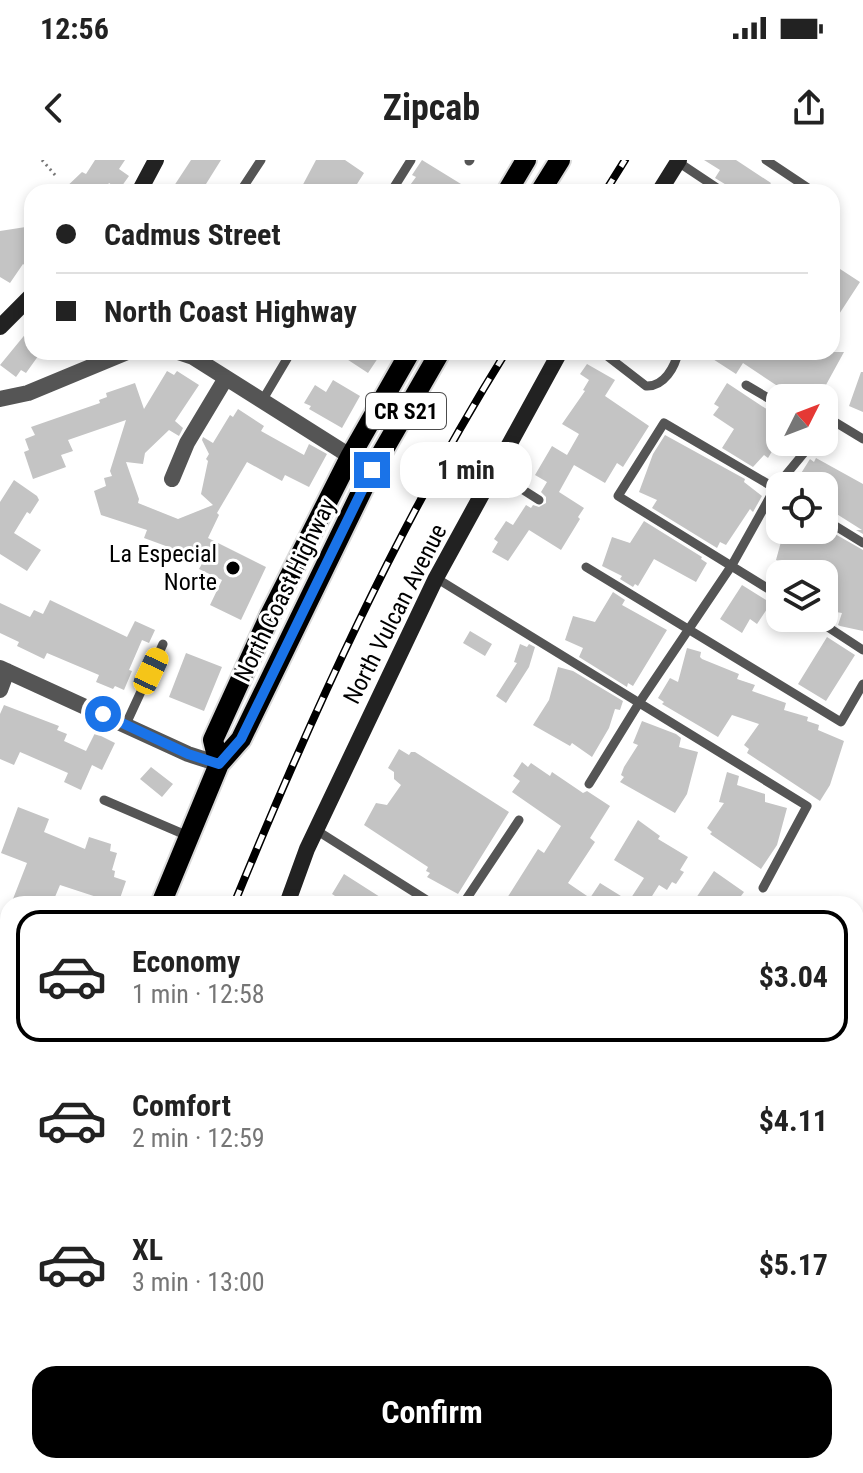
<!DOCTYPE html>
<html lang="en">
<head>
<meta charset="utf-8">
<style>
  body { margin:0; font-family:"Roboto Condensed",sans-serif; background:#f6f6f6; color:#222; height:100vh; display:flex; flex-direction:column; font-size:30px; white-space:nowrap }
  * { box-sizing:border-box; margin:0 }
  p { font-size:26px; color:#767676 }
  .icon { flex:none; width:44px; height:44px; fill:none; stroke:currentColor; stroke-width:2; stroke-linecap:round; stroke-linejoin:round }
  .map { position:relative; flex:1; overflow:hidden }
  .sheet { position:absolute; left:0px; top:736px; width:864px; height:578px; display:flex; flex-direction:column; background:#fff; border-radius:24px 24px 0 0; box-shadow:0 4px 12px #0003 }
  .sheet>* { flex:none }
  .top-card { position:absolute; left:24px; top:24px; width:816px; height:176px; border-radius:24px; box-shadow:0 4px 12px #0003; display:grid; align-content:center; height:176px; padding:0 32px; background:#fff }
  .needle { width:52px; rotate:48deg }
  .tools { position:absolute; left:766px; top:224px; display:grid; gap:16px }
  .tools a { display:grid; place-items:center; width:72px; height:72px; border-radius:16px; background:#fff; box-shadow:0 4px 12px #0003; font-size:40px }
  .end { position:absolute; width:36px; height:36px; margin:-18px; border:10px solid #1a73e8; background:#fff; box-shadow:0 0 0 4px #fff }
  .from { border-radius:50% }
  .bubble { position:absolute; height:56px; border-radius:24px; background:#fff; box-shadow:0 4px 12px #0003; font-size:26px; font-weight:700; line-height:56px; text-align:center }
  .car { position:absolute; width:24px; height:48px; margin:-24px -12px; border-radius:10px; box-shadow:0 0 6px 2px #0007; background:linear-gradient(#f5c518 24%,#345 0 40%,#f5c518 0 76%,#345 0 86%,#f5c518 0) }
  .top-card b { display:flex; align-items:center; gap:28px; height:76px; font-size:30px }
  .top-card b+b { border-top:2px solid #e0e0e0 }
  .top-card i { width:20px; height:20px; background:#222 }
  ul { padding:14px 0 0; list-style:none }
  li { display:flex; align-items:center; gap:24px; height:132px; margin:0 16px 12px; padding:0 16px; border:4px solid transparent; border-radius:24px }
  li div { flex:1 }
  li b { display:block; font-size:30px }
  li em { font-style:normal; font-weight:700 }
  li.active { border-color:#000 }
  li>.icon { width:72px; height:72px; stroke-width:1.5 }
  .action { display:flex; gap:16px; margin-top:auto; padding:16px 32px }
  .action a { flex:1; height:92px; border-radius:24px; background:#000; color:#fff; font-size:32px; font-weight:700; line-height:92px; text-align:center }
  .status { display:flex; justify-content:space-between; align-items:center; height:56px; padding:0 40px; background:#fff; direction:ltr }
  .status svg { height:22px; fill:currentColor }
  header { display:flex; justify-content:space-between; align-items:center; height:104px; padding:0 32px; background:#fff; font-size:36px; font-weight:700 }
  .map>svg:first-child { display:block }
  .building { fill:#c4c4c4 }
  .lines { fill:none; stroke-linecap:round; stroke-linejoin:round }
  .primary-casing { stroke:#dbdbdb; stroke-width:24 }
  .path { stroke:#777; stroke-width:3; stroke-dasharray:2 4; stroke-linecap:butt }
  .lane { stroke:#555; stroke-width:9 }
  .street { stroke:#555; stroke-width:16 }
  .secondary { stroke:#222; stroke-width:16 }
  .primary { stroke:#000; stroke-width:20 }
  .rail-casing { stroke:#000; stroke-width:8 }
  .rail { stroke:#fff; stroke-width:5; stroke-dasharray:15; stroke-linecap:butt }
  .route { stroke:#1a73e8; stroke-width:10 }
  .poi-dot { fill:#000; stroke:#fff; stroke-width:3 }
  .labels { text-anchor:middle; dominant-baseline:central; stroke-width:6; stroke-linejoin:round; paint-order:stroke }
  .shield { fill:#fff; stroke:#4c4c4c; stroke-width:2 }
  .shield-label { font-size:22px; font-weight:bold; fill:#000 }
  .poi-label { font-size:24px; fill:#000; stroke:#fff; text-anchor:end }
  .street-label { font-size:24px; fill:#000; stroke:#fff }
</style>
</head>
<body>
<div class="status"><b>12:56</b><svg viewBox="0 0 49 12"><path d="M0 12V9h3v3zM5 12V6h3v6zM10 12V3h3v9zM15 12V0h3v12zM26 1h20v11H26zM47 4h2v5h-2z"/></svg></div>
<header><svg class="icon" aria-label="back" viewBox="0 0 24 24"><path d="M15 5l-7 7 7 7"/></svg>Zipcab<svg class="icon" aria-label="share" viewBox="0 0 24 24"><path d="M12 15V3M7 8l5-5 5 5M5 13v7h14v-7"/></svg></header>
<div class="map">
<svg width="863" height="1313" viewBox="0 0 863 1313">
  <rect width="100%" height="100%" fill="#fff"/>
  <!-- building -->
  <path class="building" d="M95 0H125L119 9 129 16 119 30 109 23 103 32H61L82 12 86 14Z
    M191 0H221L201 32H170Z
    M316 0H345L364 13 352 32H299Z
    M422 0 474 32H405L416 17 412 15Z
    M704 0H736L771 23 765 32H730L728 26 715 18 720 10Z
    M32 66V99L27 107 23 104 10 123 0 117V71Z
    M837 107 860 122 832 165V114Z
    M32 166V192H41L26 213 21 210 16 217 0 205Z
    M336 192H382L368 213Z
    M702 192H844L821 234 819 232 815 238H783L778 235 782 229 743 203 736 214Z
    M587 204 615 220 605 236 649 266 623 307 617 303 605 323 574 305 559 332 584 348 578 357 580 359 561 390 529 370 508 401 492 392 498 382 494 379 506 361 513 365 526 345 531 348 533 345 539 347 546 343V337L541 332 547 322 535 315 552 286 567 295 579 274 562 264 585 231 583 230 589 220 580 214Z
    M167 211 174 215 177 211 199 225 175 261 183 268 179 276 169 270 145 293 143 304 126 302 139 339 138 343 178 359 213 345 201 334 208 301 206 299 209 294 202 280 203 277 213 283 230 255 233 257 238 249 264 266 261 271 304 295 309 284 327 294 309 327 285 315 282 321 247 302 217 353 219 355 208 378 266 407 241 460 210 445 222 420 199 409 204 400 144 378 147 370 101 355 94 331 106 326 104 318 112 316 110 311 126 260 68 280 73 291 61 295 66 307 33 319 24 292 29 290 25 279 35 275 31 267 100 243 99 240 107 237 106 233 135 223 144 249Z
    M861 212H863V252L849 246Z
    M333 220 360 236 342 268 309 249 311 246 304 243 315 225 326 232Z
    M727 223 780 258V278L768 298 764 295 753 307 722 288 734 269 713 255 719 247 714 244Z
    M665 275 745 319 744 322 762 336 753 352 750 349 726 385 720 382 717 388 652 348 657 340 639 332 653 294Z
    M816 298 863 324V374L856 370H862L824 346V326H793L810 299 814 302Z
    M14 320 37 336 39 340 30 354 27 352 14 373 41 390 27 411 0 394V342Z
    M775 344 780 347V369L766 360Z
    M644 361 702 397 701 399 707 403 696 422 654 399 638 426 635 424 633 427 620 419 622 416 602 406 612 377 630 383Z
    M787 370H828L863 390V471L840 466 838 465 842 453 824 450V414H776L779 401 776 400 782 378Z
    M742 425 771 443 757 464 750 459 742 473 720 459Z
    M613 432 625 440 622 445 667 470 633 526 628 523 627 527 579 497 583 488 565 480 573 456 595 462Z
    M50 440 127 477 135 461 155 470 149 483 142 480 129 510 132 511 124 530 115 526 113 529 96 522 99 515 47 493 44 499 17 486 19 482 0 473V443L30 457 34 450 43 454Z
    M470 471 492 484 485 496 463 483Z
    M827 477 855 495 826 541 798 524Z
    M520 484 527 487 529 484 535 487 529 507 506 543 496 536 517 503 514 502Z
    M687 488 701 492 700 497 702 499 739 514 737 519 755 525 752 531 786 543 784 550 808 557 807 561 819 565 818 570 844 581 830 625 820 641 747 593 749 589 744 585 759 564 732 555 718 577 662 544 664 542 658 538 670 518 678 522Z
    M186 493 222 507 204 551 169 537Z
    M558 507 573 511 623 541 620 550 615 549 609 568 592 597 572 583 570 586 533 565 549 540Z
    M4 545 59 566 57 570 67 574 64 581 86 591 95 573 115 583 102 610 92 605 81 630 64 622 68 613 27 595 20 592 14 605 0 599V554Z
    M642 561 676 574 681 578 679 587 698 592 687 634 675 653 620 622 624 617 621 615 624 607 638 585 633 583Z
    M399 589 409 595 411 592H415L509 652 458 734 427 717 430 713 426 711 428 707 364 665 376 643 387 645 401 625 394 619V612L388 608Z
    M522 602 528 607 531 603 550 616 552 612 583 633 587 631 610 646 590 678 595 682 568 723 590 738 600 723 629 741 644 718 614 700 638 660 660 676 658 679 688 697 680 710 684 712 676 724 672 722 667 730 659 725 647 744H511L507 738 538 689 544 693 561 666 512 632 520 621 513 616Z
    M151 607 173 624 162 637 140 619Z
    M727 612 739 616 737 625 765 634V642L787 648 777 685 761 709 710 674 712 672 707 668 724 643 719 642Z
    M18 647 49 659 44 672 85 689 89 677 111 684 110 691 117 693 112 710 115 711 114 717 126 721 118 744 60 725 52 744H11L27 703 1 693Z
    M714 711 744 732 735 744H692Z
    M344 714 391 744H347L332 734Z"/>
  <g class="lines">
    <!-- primary casing -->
    <g class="primary-casing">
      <path id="primary" d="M507 32 526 0
        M540 32 560 0
        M219 604 213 580 270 455 350 297 410 192
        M161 744 219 604 241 579 372 310 440 192
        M0 1184 8 1162"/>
    </g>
    <!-- path -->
    <path class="path" d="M42 0 55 15"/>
    <!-- lane -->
    <path class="lane" d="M766 0 814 32
      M469 1 470 0
      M678 2 723 32
      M240 32 261 0
      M391 32 411 0
      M602 192 646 226C664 227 675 207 678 192
      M746 225 780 245
      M262 241 291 192
      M824 268 830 259 863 279
      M495 312 539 340
      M780 331 664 263 618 336 780 436
      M824 359 863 383
      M586 407 841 562 863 524
      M436 418 807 646 763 728
      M814 458 863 490
      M126 564 163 484
      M589 624 639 543 732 405 775 328 813 282
      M104 640 188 676
      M316 670 433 744
      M463 744 519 660
      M192 1306 212 1313"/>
    <!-- street -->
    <path class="street" d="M178 192 193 197 372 310
      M0 239 28 233 127 192
      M172 319 187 283 226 218
      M0 508 188 594 219 604
      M0 530 7 511
      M0 894 8 897
      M856 935 863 940
      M856 1113 863 1102
      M244 1313 245 1306
      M489 1313 491 1306
      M775 1313V1306"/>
    <!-- secondary -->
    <path class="secondary" d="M139 32 156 0
      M659 32 679 0
      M0 167 32 135
      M287 744 307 689 436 418 560 192
      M80 1313 82 1306"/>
    <!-- primary -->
    <use href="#primary" class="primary"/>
    <!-- rail casing -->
    <g class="rail-casing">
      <path id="rail" d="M605 32 625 0
        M234 744C312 554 397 367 506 192
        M28 1313 31 1306"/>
    </g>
    <!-- rail -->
    <use href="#rail" class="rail"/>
  </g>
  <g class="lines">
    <!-- route -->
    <path class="route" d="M103 554 188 594 219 604 241 579 372 310"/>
  </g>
  <!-- markers -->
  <circle class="poi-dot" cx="233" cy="408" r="8"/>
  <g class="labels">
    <!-- shield labels -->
    <rect class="shield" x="366" y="233" width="80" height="36" rx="6"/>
    <g class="shield-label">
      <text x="406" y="251">CR S21</text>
    </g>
    <!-- poi labels -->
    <g class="poi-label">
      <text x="217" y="394">La Especial<tspan x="217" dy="28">Norte</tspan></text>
    </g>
    <!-- street labels -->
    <g class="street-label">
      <text transform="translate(285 430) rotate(-64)">North Coast Highway</text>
      <text transform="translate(395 454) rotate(-63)">North Vulcan Avenue</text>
    </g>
  </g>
</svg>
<div class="tools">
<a><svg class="needle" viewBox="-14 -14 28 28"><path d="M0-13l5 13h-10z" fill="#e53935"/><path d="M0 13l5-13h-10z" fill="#767676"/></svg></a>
<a><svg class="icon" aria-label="locate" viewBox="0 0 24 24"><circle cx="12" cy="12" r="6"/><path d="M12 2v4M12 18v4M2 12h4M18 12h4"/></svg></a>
<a><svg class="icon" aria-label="layers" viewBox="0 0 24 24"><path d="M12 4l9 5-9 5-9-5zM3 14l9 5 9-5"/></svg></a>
</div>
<i class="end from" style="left:103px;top:554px"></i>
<i class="end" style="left:372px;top:310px"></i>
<div class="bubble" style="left:400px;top:282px;width:132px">1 min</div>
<i class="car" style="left:151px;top:511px;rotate:25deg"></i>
<div class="top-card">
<b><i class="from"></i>Cadmus Street</b>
<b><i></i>North Coast Highway</b>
</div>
<section class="sheet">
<ul>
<li class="active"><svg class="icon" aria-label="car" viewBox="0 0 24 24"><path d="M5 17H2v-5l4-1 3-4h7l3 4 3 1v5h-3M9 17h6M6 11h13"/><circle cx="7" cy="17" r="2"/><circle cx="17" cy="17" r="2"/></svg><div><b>Economy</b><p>1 min · 12:58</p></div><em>$3.04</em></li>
<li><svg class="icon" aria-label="car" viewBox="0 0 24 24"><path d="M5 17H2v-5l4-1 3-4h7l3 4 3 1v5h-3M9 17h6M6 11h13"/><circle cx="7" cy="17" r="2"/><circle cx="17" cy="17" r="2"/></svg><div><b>Comfort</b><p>2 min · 12:59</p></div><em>$4.11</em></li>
<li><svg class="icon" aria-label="car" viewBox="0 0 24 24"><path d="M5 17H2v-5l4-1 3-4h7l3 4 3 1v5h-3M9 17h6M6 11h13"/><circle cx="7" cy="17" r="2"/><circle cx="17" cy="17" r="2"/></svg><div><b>XL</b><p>3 min · 13:00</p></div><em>$5.17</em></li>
</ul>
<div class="action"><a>Confirm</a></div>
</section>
</div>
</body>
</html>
